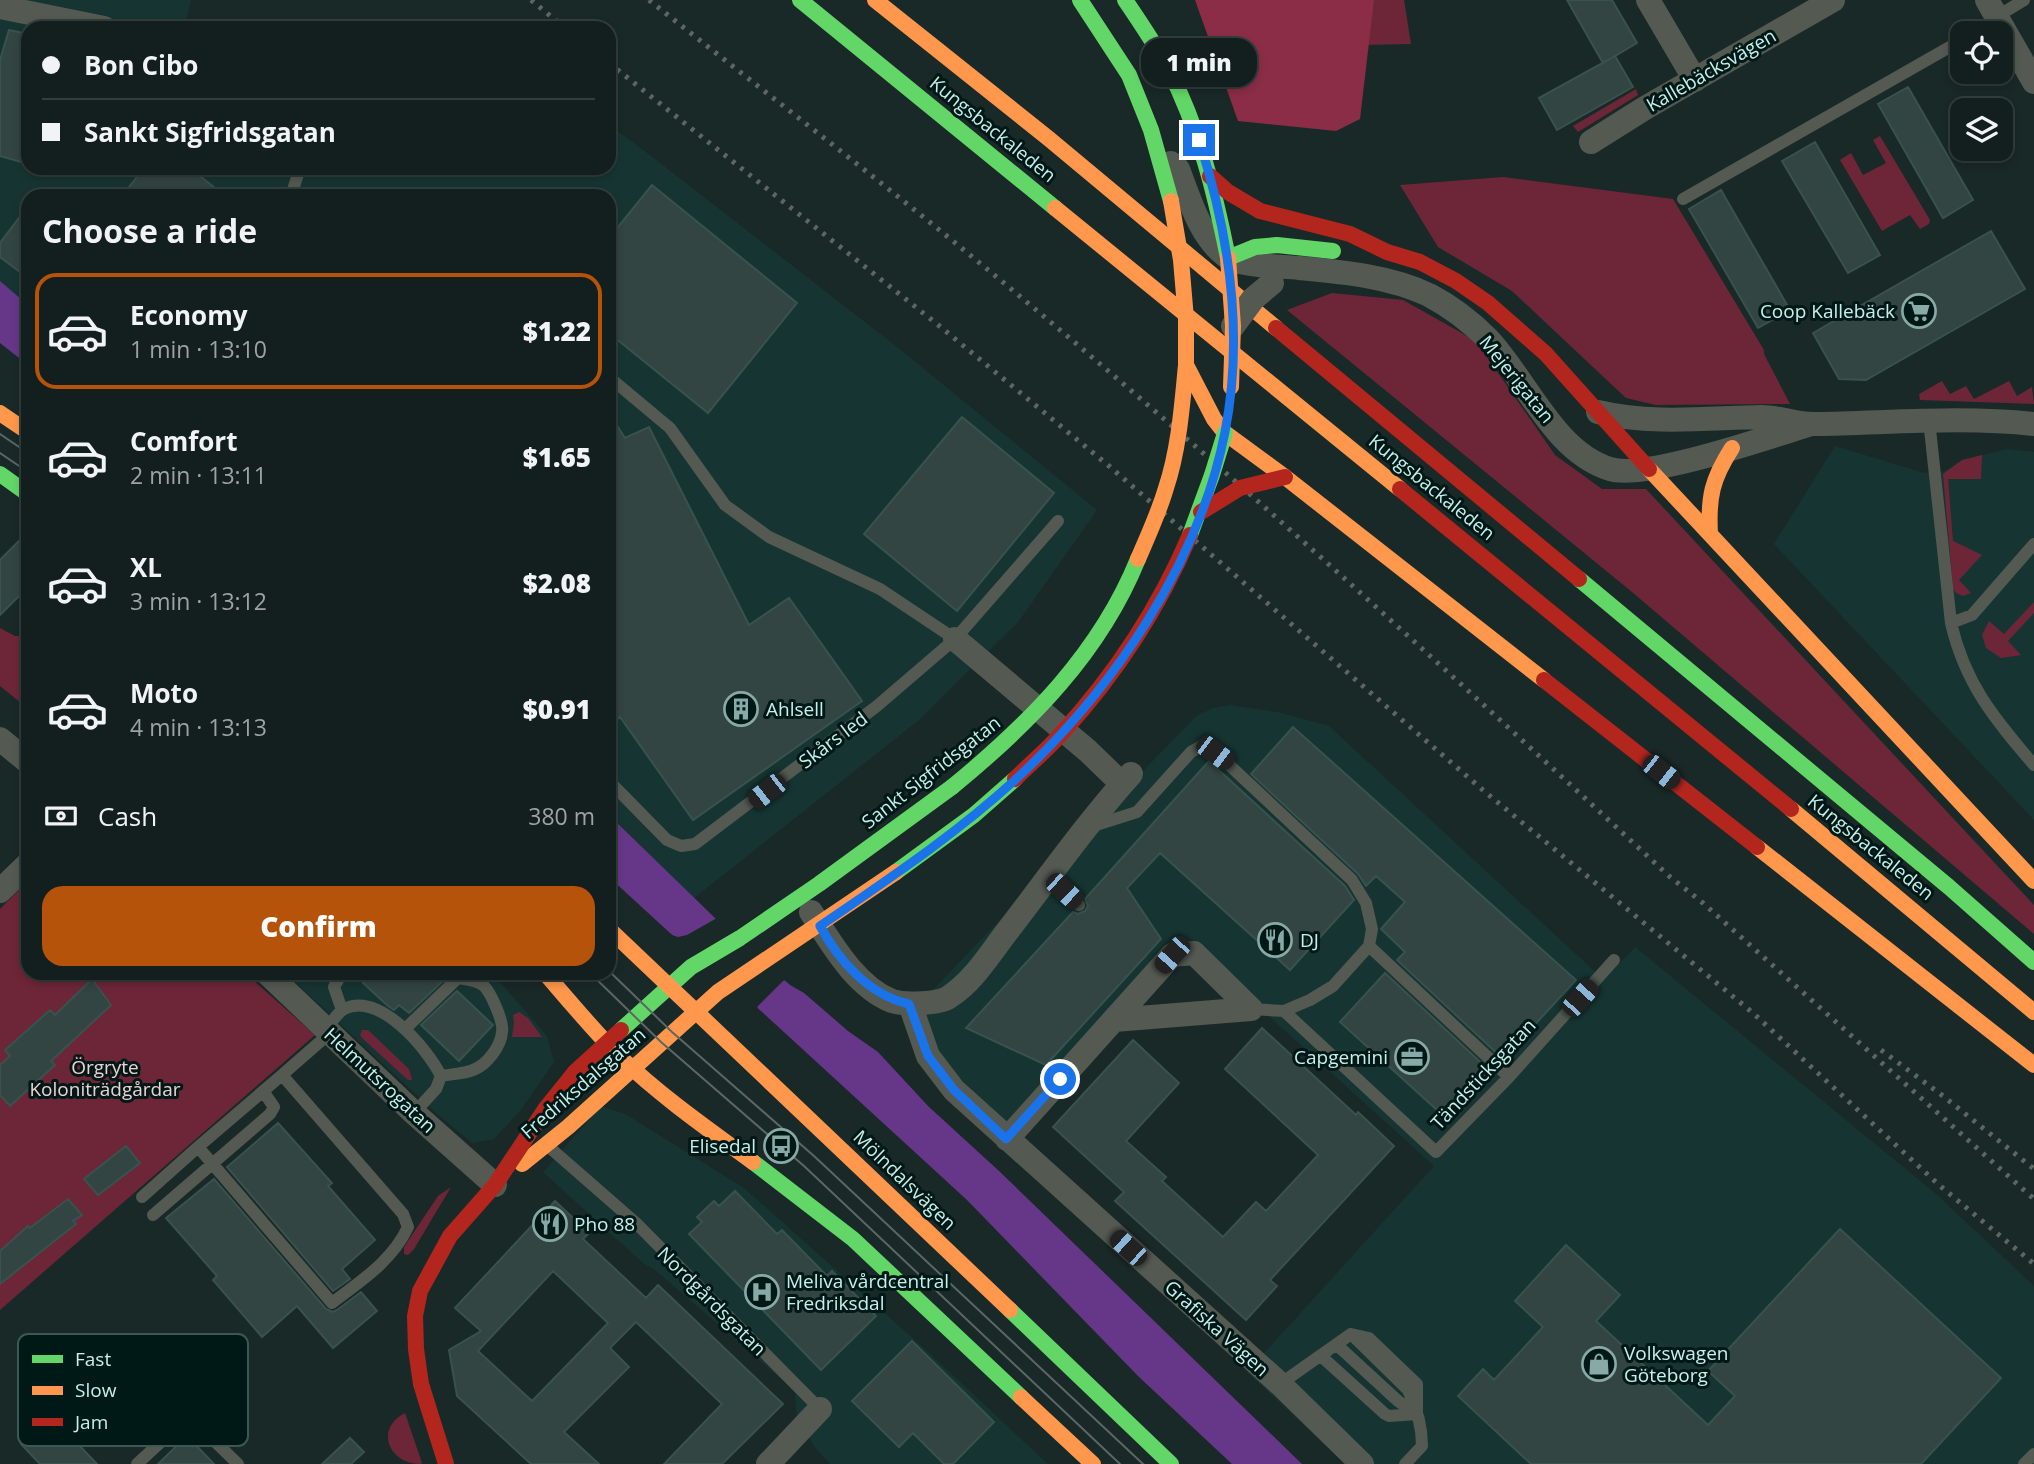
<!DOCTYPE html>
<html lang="en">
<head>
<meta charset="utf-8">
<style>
  body { margin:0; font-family:"Open Sans",sans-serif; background:#1c2727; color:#f1f3f6; height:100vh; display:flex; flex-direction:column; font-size:26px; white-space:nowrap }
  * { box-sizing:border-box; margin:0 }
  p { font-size:23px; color:#9da2a4 }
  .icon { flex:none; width:38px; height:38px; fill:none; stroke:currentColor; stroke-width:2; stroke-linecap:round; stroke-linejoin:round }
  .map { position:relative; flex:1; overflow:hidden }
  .panel { position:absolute; left:21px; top:189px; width:595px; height:791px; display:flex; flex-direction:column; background:#131f1e; border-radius:21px; box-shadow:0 4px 10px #0003,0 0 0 2px #323d3c }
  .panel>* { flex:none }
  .top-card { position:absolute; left:21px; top:21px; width:595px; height:154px; border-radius:21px; box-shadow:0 4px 10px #0003,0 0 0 2px #323d3c; display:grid; align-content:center; height:154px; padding:0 21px; background:#131f1e }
  .fabs { position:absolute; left:1950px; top:21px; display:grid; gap:14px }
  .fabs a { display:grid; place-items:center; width:63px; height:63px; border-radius:14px; background:#131f1e; box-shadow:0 4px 10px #0003,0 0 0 2px #323d3c; font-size:35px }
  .end { position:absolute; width:32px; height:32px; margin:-16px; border:9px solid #1a73e8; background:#fff; box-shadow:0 0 0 4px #fff }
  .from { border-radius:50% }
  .bubble { position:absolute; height:49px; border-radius:21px; background:#131f1e; box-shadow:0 4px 10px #0003,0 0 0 2px #323d3c; font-size:23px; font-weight:800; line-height:49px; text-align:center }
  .car { position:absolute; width:21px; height:42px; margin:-21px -10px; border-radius:9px; box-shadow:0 0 5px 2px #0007; background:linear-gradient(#222 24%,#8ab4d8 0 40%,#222 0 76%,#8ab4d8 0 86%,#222 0) }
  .top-card b { display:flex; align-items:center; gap:24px; height:66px; font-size:26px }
  .top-card b+b { border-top:2px solid #323d3c }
  .top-card i { width:18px; height:18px; background:#f1f3f6 }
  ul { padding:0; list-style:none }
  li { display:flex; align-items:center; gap:21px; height:116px; margin:0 14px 10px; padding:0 7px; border:4px solid transparent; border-radius:21px }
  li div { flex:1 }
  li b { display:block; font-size:26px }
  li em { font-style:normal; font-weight:800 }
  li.current { border-color:#b45309 }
  li>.icon { width:63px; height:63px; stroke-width:1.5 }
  h2 { padding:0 21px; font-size:32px; line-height:84px }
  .pay { display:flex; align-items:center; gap:18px; height:77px; padding:0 21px; font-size:26px }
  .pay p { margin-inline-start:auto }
  .button { display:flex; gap:14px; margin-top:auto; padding:14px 21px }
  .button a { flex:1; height:80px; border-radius:21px; background:#b45309; color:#fff; font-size:28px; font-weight:800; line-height:80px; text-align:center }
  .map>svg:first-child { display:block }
  .built { fill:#163532 }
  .green { fill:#6d2638 }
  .forest { fill:#8b2d46 }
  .water { fill:#663788 }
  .pier { fill:#192928 }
  .building { fill:#324542; stroke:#38524d; stroke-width:2; fill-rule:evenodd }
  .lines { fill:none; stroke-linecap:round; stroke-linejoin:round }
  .lane { stroke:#545952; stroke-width:12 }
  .street { stroke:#545952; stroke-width:24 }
  .fast { stroke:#63d668; stroke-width:16 }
  .slow { stroke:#ff974d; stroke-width:16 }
  .jam { stroke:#b3261e; stroke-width:16 }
  .tram { stroke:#5c6763; stroke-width:2 }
  .rail { stroke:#5c6763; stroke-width:5; stroke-dasharray:3.5 7; stroke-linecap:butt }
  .street-bridge { stroke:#545952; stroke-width:24 }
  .fast-bridge { stroke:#63d668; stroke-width:16 }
  .slow-bridge { stroke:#ff974d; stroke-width:16 }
  .jam-bridge { stroke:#b3261e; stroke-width:16 }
  .route { stroke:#1a73e8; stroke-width:9 }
  .labels { text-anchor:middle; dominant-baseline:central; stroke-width:6; stroke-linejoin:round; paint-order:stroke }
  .street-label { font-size:19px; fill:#c4efeb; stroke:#001816 }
  .poi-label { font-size:19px; fill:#c4efeb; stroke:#001816; text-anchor:start }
  .park-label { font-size:19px; fill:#efd0d4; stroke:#001816 }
  .key { fill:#001816; stroke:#3b5856; stroke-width:2 }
  .key-label { font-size:19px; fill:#c4efeb }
</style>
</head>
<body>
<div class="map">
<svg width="2034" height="1464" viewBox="0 0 2034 1464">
  <rect width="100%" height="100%" fill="#192928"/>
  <!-- built -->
  <path class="built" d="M0 0H191L185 24 203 28H28V168H456L466 177 473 168H609V125L646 152 897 347 1097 510 1019 621 919 720 694 898 609 815V196H28V305L0 281Z
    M1835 446 1924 473 1945 471 1962 460 2007 449 2034 452V820L1774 544Z
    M1230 705 1277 712 1329 726 1604 980 1635 947 1935 1193 2034 1286V1464H1345L1247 1372 1434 1166 1188 943 1015 1132 902 1022 1195 717 1213 708Z
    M302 973H492L547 1036 554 1062 520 1111 494 1139 472 1143 436 1113 294 981Z
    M601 1106 627 1115 744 1188 917 1342 1048 1464H830L813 1445 797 1416 795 1391 654 1269 643 1263 543 1172Z"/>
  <!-- green -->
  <path class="green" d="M1364 0H1404L1411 44 1362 45Z
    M1636 89 1638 95 1578 132 1573 126Z
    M1880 136 1930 220 1929 224 1920 229 1910 215 1882 231 1840 160 1851 153 1863 175 1886 163 1873 140Z
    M1503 177 1673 199 1764 350V354L1790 404 1656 405 1626 398 1512 291 1438 247 1400 185Z
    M1332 293 1403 300 1476 341 1555 455 1602 489H1646L2034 905V934L1632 592 1287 310Z
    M1942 381 1950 394 1966 386 1974 399 2009 381 2017 396 2032 387 2034 404 1920 400 1919 394Z
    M1982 455 1981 479H1948L1953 541 1982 555 1959 580 1971 593 1963 596 1956 593 1953 588 1943 474 1962 460Z
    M2034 602V613L2008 641 2021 655 2001 658 1986 648 1982 635 1989 621 2004 634Z
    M0 628 15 636H28V694L21 703 0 686Z
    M28 881V973H245L315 1035 0 1310V909Z
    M519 1012 528 1018 542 1037H512L514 1023 513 1015Z
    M362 1030H368L409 1069 412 1080H408L362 1038 360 1035Z
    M451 1187 414 1249 408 1255 404 1254V1247L438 1196Z
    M405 1413 422 1463 420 1464C389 1464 374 1429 405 1413Z"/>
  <!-- forest -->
  <path class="forest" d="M1195 0H1374L1360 119 1336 131 1238 121Z"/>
  <!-- water -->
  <path class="water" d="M0 281 28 305V365L0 343Z
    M609 815 715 918 790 985 804 993 848 1031 878 1052 928 1106 999 1171 1302 1464H1232L1138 1376 967 1200 761 1011 670 933 609 877Z"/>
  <!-- pier -->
  <path class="pier" d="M717 918 788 979 783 981 758 1006 756 1011 669 934 678 937 687 935Z"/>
  <!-- building -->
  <path class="building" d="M1567 0H1612L1637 43 1603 63Z
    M9 30 28 34V164L0 156V60Z
    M1615 56 1633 87 1557 130 1539 98Z
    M1908 87 1973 200 1943 218 1878 104Z
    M1815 142 1880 255 1848 273 1782 161Z
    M144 168H190L225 196H122Z
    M652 185 797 303 708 413 609 333V238Z
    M1721 190 1790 310 1758 328 1689 209Z
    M28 206V278L0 257V243Z
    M1991 231 2025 289 1866 380 1839 379 1813 333Z
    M609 413 625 438 649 427 749 625 789 598 862 701 693 820 620 717 609 726Z
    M962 417 1054 493 957 611 864 534Z
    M28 532V587L0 615V560Z
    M1293 727 1576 980 1503 1059 1397 960 1405 952 1381 929 1405 902 1376 876 1366 886 1358 874 1251 774Z
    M1209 761 1345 886 1354 900 1290 970 1160 853 1127 888 1161 939 1046 1065 966 1028 1073 912 1078 914 1085 911 1088 906 1085 899Z
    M372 973H439L445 979 409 1013 399 1005 394 1010 388 1006 363 983Z
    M1385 973 1491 1072 1448 1120 1340 1022Z
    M92 979 111 1005 51 1061 55 1065 10 1106 0 1095V1065L10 1056 5 1050 50 1010 55 1015Z
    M457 991 493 1025 459 1061 421 1025Z
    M1262 1028 1356 1115 1358 1112 1394 1146 1270 1280 1277 1286 1246 1320 1115 1201 1124 1192 1053 1127 1133 1040 1179 1083 1126 1141 1166 1177 1162 1181 1223 1237 1256 1202 1266 1211 1318 1155 1225 1069Z
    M278 1123 332 1183 328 1186 375 1240 342 1269 350 1279 333 1291 227 1167Z
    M126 1146 140 1163 98 1195 84 1179Z
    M214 1179 326 1309 333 1312 337 1310 361 1292 377 1311 333 1348 297 1306 262 1337 213 1280 217 1276 166 1218Z
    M735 1191 777 1234 782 1230 827 1276 832 1271 876 1316 821 1370 689 1234 702 1222 697 1217 714 1201 719 1206Z
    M68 1199 82 1215 73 1221 76 1224 0 1284V1251L28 1226 30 1228Z
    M555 1201 589 1233 583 1239 646 1298 658 1285 783 1404 722 1464H664L722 1404 636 1322 610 1348 629 1367 564 1432 599 1464H531L457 1396 449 1350 481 1331 455 1308ZM553 1271 608 1323 532 1401 478 1351Z
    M1840 1229 2001 1378 1921 1464H1531L1458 1396 1483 1369 1494 1380 1543 1327 1515 1301 1566 1245 1620 1295 1596 1321 1708 1425 1735 1396 1708 1371Z
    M912 1341 994 1422 953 1464H944L913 1433 899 1447 852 1401Z
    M50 1415 97 1464H40L21 1444Z
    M187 1436 214 1464H158Z
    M350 1438 364 1452 351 1464H322Z"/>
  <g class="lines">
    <!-- lane -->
    <path class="lane" d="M1996 17 2024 0
      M1974 33 1998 20
      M291 196 300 168
      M1683 199 1962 40
      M609 377 670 428 725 505 769 537 880 589 955 639
      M1929 420 1951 623C1965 684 1994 718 2034 765
      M1951 623 1972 615 2034 544
      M609 781 667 840 681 846 695 844 877 706 955 639 1058 521
      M1093 826 1137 812 1191 752 1203 745 1226 762 1352 880 1366 903 1372 929 1369 946 1333 986 1310 1000 1284 1011 1251 1009
      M1049 878 1079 905
      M1369 946 1509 1077
      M342 973 334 987 342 1010
      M1284 1011 1436 1152 1509 1077 1614 960
      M405 1029 458 978C466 979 477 980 484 986 491 993 504 1022 502 1032 501 1046 487 1065 473 1070 464 1074 451 1074 441 1076
      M326 1030C331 1023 337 1013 344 1009 379 991 427 1048 441 1076L436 1089 414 1113
      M282 1075 198 1147 332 1303C362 1280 392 1261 408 1227L403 1214 282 1075 330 1033
      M549 1147 636 1223 820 1409
      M142 1197 198 1147
      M153 1215 270 1114 274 1107 263 1091
      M1351 1334 1408 1390C1417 1408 1422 1426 1422 1446L1405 1464
      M1337 1345 1398 1401 1417 1414
      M1321 1356 1385 1414 1389 1416 1417 1414
      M1280 1384 1351 1334 1369 1338 1417 1384V1414
      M160 1388 238 1464
      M137 1464 188 1417
      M2024 1464 2034 1454"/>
    <!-- street -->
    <path class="street" d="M1648 0 1695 80
      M1987 0 2034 82
      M0 7 104 28
      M1591 142 1645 108 1833 0
      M1171 163 1178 169C1189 198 1200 237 1226 256 1241 267 1281 266 1299 268 1342 272 1389 276 1429 295 1450 306 1471 322 1488 339 1526 379 1554 452 1610 469 1646 480 1769 437 1811 424
      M1598 412C1652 425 1707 418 1762 417 1780 417 1798 425 1815 424 1888 423 1962 416 2034 424
      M955 639 1088 751 1122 784
      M0 739 28 762
      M0 891 28 864
      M811 912C831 943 856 987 892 1001 905 1005 939 1004 949 997 974 981 991 952 1009 929 1049 877 1087 823 1131 774
      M267 973 414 1113 495 1185
      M910 1004 928 1056 954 1090 1280 1384 1362 1464
      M1114 1020 1251 1009
      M1007 1139 1172 955 1194 953 1251 1009
      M768 1464 820 1409"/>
    <!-- fast -->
    <path class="fast" d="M800 0 1055 208
      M1080 0 1129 75 1151 130 1171 201
      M1125 0C1140 22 1155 44 1168 68 1199 128 1215 193 1228 258L1255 247 1277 245 1333 251
      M0 474 28 494
      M1579 579 1949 887 2034 962
      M896 872 974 815 1015 779
      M621 1030 691 967 740 938 819 884 952 787
      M753 1162 853 1239 1021 1397
      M1010 1310 1171 1464"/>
    <!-- slow -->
    <path class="slow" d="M875 0 1048 138 1276 328
      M1055 208 1400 489
      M1186 319V365L1214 419 1225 433 1285 477
      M0 413 28 432
      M1649 469 2034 881
      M1285 477 1544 680
      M1710 534C1708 497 1712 479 1732 448
      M1791 809 2034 1012
      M1757 847 2034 1065
      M609 929 1010 1310
      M545 973C570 1002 594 1031 621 1058 662 1097 708 1129 753 1162
      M522 1164 568 1127 718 992 896 872
      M1021 1397 1093 1464"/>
    <!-- jam -->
    <path class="jam" d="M1210 176 1228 192 1260 211 1350 234 1387 252 1420 262 1456 281 1488 303 1546 354 1649 469
      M1276 328 1579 579
      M1400 489 1791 809
      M1544 680 1757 847
      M446 1464 421 1384 416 1349 415 1316 420 1291 450 1236 495 1185 546 1108 575 1072 621 1030"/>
    <!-- tram -->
    <path class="tram" d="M0 434 28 453
      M0 453 28 472
      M609 971 672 1032 814 1156 1143 1464
      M590 973 661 1042 804 1166 1120 1464"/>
    <!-- rail -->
    <path class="rail" d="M531 0 565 28
      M649 0C763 91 880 180 993 274 1225 466 1448 671 1669 876L1703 903 2034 1199
      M609 63 937 324 1109 466 1484 791 1753 1013 1939 1185 2034 1264
      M1881 1050 1943 1096 2034 1169"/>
    <!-- street-bridge -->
    <path class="street-bridge" d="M1233 326 1253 299 1272 283"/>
    <!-- fast-bridge -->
    <path class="fast-bridge" d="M1190 535 1212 475 1225 433
      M952 787C1029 724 1100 653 1138 559"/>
    <!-- slow-bridge -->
    <path class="slow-bridge" d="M1171 201 1181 260 1186 319
      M1228 258 1233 326 1231 387
      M1138 559C1148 536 1159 512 1166 488 1179 449 1182 406 1186 365"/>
    <!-- jam-bridge -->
    <path class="jam-bridge" d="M1201 512 1240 488 1285 477
      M1015 779C1030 764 1047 750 1061 734 1115 675 1159 608 1190 535"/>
  </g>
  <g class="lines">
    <!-- route -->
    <path class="route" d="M1060 1079 1006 1139 954 1090 928 1056 909 1004C869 995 839 961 820 926 887 880 955 835 1015 780 1112 691 1199 564 1225 432 1244 335 1229 233 1199 140"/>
  </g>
  <!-- icons -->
  <defs>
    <g id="supermarket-ring" transform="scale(1.75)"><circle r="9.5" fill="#001816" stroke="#88aaa7" stroke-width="1.5"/><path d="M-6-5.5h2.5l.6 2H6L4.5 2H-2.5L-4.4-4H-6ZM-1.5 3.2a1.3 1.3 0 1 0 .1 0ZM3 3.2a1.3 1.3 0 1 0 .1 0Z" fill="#88aaa7"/></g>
    <g id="building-ring" transform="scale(1.75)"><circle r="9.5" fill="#001816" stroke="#88aaa7" stroke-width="1.5"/><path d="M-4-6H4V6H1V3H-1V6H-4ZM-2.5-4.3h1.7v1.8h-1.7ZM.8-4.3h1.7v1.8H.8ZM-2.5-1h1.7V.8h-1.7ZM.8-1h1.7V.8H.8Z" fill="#88aaa7"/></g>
    <g id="restaurant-ring" transform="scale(1.75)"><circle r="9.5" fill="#001816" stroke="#88aaa7" stroke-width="1.5"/><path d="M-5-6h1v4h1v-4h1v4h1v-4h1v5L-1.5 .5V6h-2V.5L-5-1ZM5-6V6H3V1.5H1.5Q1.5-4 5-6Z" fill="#88aaa7"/></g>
    <g id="office-ring" transform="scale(1.75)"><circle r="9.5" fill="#001816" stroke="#88aaa7" stroke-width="1.5"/><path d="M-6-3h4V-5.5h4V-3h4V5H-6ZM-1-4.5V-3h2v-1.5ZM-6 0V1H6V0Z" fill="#88aaa7"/></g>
    <g id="bus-ring" transform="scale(1.75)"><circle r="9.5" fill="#001816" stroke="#88aaa7" stroke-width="1.5"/><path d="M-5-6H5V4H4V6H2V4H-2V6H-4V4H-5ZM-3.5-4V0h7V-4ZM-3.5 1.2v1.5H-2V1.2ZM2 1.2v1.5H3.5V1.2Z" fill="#88aaa7"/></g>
    <g id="hospital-ring" transform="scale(1.75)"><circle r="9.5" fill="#001816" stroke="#88aaa7" stroke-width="1.5"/><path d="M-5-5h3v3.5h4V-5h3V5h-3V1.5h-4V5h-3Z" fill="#88aaa7"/></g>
    <g id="shop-ring" transform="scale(1.75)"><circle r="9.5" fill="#001816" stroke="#88aaa7" stroke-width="1.5"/><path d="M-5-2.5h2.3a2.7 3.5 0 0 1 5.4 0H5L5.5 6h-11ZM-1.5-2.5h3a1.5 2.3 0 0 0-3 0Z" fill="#88aaa7"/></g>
  </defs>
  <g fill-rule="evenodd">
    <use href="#supermarket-ring" x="1919" y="311"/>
    <use href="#building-ring" x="741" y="709"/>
    <use href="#restaurant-ring" x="1275" y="940"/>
    <use href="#office-ring" x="1412" y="1057"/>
    <use href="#bus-ring" x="781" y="1146"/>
    <use href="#restaurant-ring" x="550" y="1224"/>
    <use href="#hospital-ring" x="762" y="1292"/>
    <use href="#shop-ring" x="1599" y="1364"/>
  </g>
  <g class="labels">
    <!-- street labels -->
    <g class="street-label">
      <text transform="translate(1711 70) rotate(-30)">Kallebäcksvägen</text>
      <text transform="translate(993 129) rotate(39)">Kungsbackaleden</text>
      <text transform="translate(1517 379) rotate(51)">Mejerigatan</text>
      <text transform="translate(1432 487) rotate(39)">Kungsbackaleden</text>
      <text transform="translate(833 740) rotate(-37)">Skårs led</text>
      <text transform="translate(931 772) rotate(-38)">Sankt Sigfridsgatan</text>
      <text transform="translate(1871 847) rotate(39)">Kungsbackaleden</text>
      <text transform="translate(1483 1074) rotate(-47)">Tändsticksgatan</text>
      <text transform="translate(380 1080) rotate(43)">Helmutsrogatan</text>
      <text transform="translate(583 1083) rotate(-41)">Fredriksdalsgatan</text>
      <text transform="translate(905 1180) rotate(44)">Mölndalsvägen</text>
      <text transform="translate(712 1301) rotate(45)">Nordgårdsgatan</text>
      <text transform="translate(1217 1328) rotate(42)">Grafiska Vägen</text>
    </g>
    <!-- poi labels -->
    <g class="poi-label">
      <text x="1895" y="311" text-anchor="end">Coop Kallebäck</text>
      <text x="766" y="709">Ahlsell</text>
      <text x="1300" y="940">DJ</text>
      <text x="1388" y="1057" text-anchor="end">Capgemini</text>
      <text x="756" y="1146" text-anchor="end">Elisedal</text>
      <text x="574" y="1224">Pho 88</text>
      <text x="786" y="1281">Meliva vårdcentral<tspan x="786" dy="22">Fredriksdal</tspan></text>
      <text x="1624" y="1353">Volkswagen<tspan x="1624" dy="22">Göteborg</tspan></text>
    </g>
    <!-- park labels -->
    <g class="park-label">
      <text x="105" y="1067">Örgryte<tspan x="105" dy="22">Koloniträdgårdar</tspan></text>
    </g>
  </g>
  <!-- legend -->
  <rect x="18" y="1334" width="230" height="112" rx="10" class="key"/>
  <rect x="32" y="1355" width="31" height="8" fill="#63d668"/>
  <rect x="32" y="1386" width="31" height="9" fill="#ff974d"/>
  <rect x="32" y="1418" width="31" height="8" fill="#b3261e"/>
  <g class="key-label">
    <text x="75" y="1366">Fast</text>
    <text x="75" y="1397">Slow</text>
    <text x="75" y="1429">Jam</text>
  </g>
</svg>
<div class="fabs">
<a><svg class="icon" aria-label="locate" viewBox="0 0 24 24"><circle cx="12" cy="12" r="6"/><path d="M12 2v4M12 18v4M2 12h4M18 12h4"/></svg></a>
<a><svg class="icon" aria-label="layers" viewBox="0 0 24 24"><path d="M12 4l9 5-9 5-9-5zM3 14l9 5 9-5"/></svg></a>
</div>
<i class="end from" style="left:1060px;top:1079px"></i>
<i class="end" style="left:1199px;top:140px"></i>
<div class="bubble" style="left:1141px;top:38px;width:116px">1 min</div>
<i class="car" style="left:1215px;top:753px;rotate:127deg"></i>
<i class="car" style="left:1661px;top:772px;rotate:128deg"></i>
<i class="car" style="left:767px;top:791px;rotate:232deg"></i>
<i class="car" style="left:1064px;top:891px;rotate:133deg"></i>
<i class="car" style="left:1172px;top:955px;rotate:222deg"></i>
<i class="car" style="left:1580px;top:998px;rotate:42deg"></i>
<i class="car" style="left:1128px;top:1248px;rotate:312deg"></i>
<div class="top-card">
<b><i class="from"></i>Bon Cibo</b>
<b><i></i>Sankt Sigfridsgatan</b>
</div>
<section class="panel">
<h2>Choose a ride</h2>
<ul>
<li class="current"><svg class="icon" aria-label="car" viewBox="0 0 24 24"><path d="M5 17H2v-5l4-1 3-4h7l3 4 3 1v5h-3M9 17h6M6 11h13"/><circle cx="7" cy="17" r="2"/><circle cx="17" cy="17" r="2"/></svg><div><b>Economy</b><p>1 min · 13:10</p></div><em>$1.22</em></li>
<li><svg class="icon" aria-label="car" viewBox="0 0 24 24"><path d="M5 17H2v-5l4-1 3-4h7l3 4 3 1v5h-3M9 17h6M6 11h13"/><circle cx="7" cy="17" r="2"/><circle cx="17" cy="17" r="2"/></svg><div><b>Comfort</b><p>2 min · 13:11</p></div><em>$1.65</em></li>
<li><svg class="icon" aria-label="car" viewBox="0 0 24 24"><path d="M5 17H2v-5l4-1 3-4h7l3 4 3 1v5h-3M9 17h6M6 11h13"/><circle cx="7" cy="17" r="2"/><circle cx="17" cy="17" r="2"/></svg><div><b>XL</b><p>3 min · 13:12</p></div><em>$2.08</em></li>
<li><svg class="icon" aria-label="car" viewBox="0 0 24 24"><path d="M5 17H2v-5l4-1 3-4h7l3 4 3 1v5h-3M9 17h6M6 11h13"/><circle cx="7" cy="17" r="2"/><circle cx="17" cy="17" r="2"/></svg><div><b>Moto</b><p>4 min · 13:13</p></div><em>$0.91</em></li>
</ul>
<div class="pay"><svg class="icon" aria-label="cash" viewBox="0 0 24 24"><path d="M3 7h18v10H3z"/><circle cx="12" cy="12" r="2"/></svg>Cash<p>380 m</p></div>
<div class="button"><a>Confirm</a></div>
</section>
</div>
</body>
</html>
